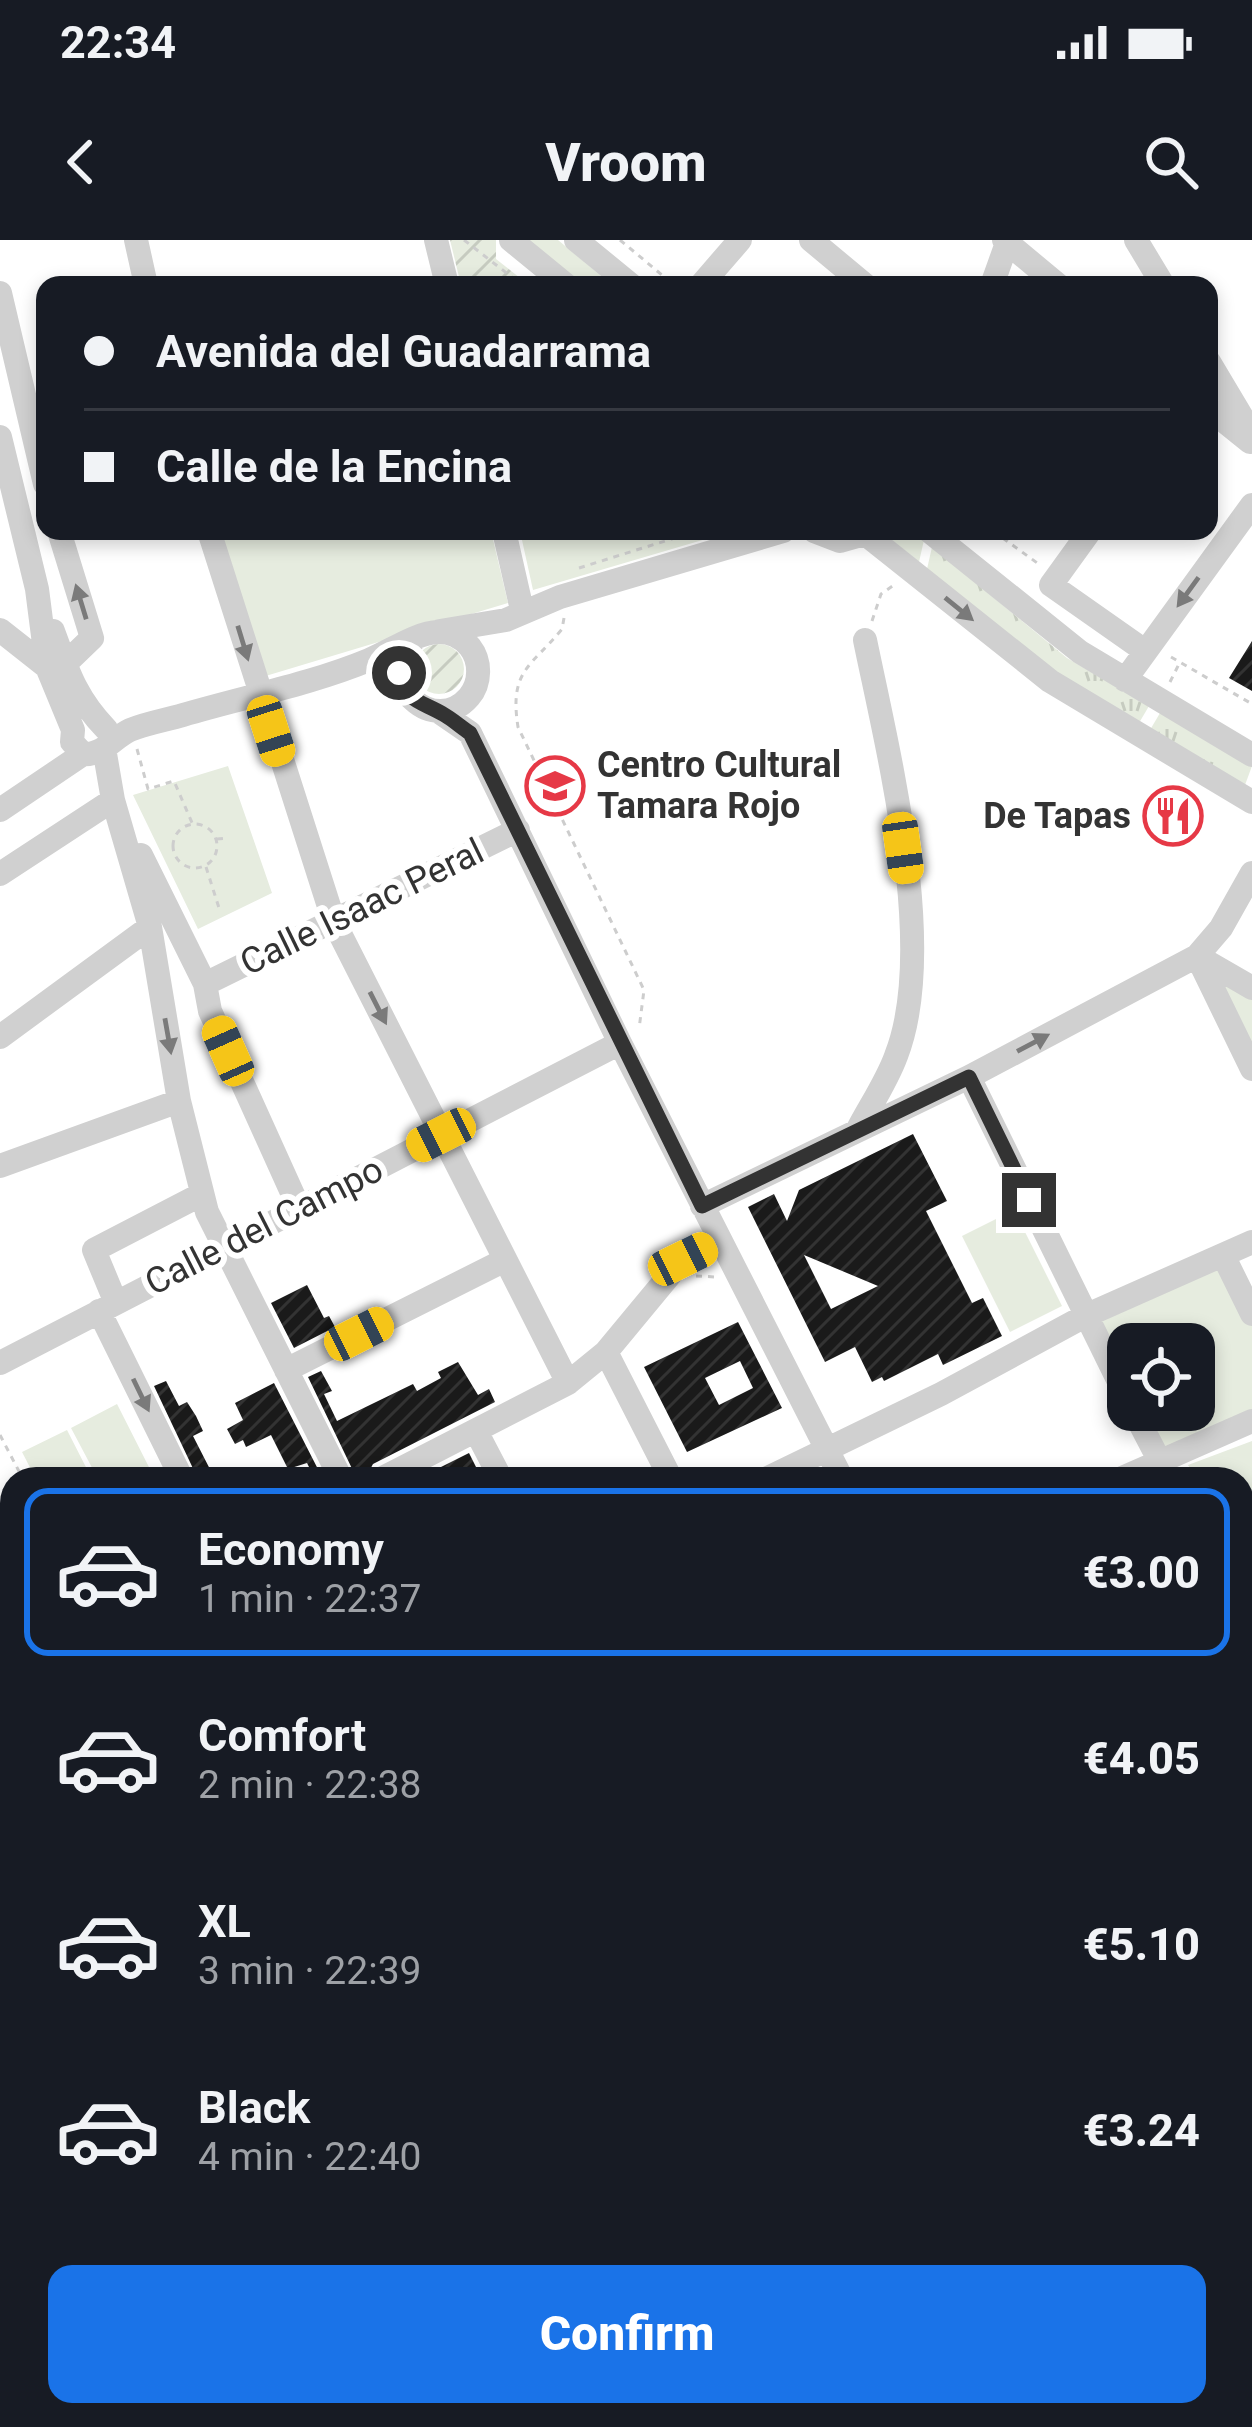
<!DOCTYPE html>
<html lang="en">
<head>
<meta charset="utf-8">
<style>
  body { margin:0; font-family:Roboto,sans-serif; background:#242831; color:#f1f3f6; height:100vh; display:flex; flex-direction:column; font-size:45px; white-space:nowrap }
  * { box-sizing:border-box; margin:0 }
  p { font-size:39px; color:#9ea1a6 }
  .icon { flex:none; width:66px; height:66px; fill:none; stroke:currentColor; stroke-width:2; stroke-linecap:round; stroke-linejoin:round }
  .map { position:relative; flex:1; overflow:hidden }
  .side { position:absolute; left:0px; top:1227px; width:1254px; height:960px; display:flex; flex-direction:column; background:#171b24; border-radius:36px 36px 0 0; box-shadow:0 6px 18px #0003 }
  .side>* { flex:none }
  .guide { position:absolute; left:36px; top:36px; width:1182px; height:264px; border-radius:24px; box-shadow:0 6px 18px #0003; display:grid; align-content:center; height:264px; padding:0 48px; background:#171b24 }
  .controls { position:absolute; left:1107px; top:1083px; display:grid; gap:24px }
  .controls a { display:grid; place-items:center; width:108px; height:108px; border-radius:24px; background:#171b24; box-shadow:0 6px 18px #0003; font-size:60px }
  .end { position:absolute; width:54px; height:54px; margin:-27px; border:15px solid #333; background:#fff; box-shadow:0 0 0 6px #fff }
  .from { border-radius:50% }
  .car { position:absolute; width:36px; height:72px; margin:-36px -18px; border-radius:15px; box-shadow:0 0 9px 3px #0007; background:linear-gradient(#f5c518 24%,#345 0 40%,#f5c518 0 76%,#345 0 86%,#f5c518 0) }
  .guide b { display:flex; align-items:center; gap:42px; height:114px; font-size:45px }
  .guide b+b { border-top:3px solid #363941 }
  .guide i { width:30px; height:30px; background:#f1f3f6 }
  ul { padding:21px 0 0; list-style:none }
  li { display:flex; align-items:center; gap:36px; height:168px; margin:0 24px 18px; padding:0 24px; border:6px solid transparent; border-radius:24px }
  li div { flex:1 }
  li b { display:block; font-size:45px }
  li em { font-style:normal; font-weight:800 }
  li.active { border-color:#1a73e8 }
  li>.icon { width:108px; height:108px; stroke-width:1.5 }
  .action { display:flex; gap:24px; margin-top:auto; padding:24px 48px }
  .action a { flex:1; height:138px; border-radius:24px; background:#1a73e8; color:#fff; font-size:48px; font-weight:800; line-height:138px; text-align:center }
  .status { display:flex; justify-content:space-between; align-items:center; height:84px; padding:0 60px; background:#171b24; direction:ltr }
  .status svg { height:33px; fill:currentColor }
  header { display:flex; justify-content:space-between; align-items:center; height:156px; padding:0 48px; background:#171b24; font-size:54px; font-weight:800 }
  .map>svg:first-child { display:block }
  .grass { fill:url(#grass-tufts) }
  .park { fill:#e6ecdf }
  .garden { fill:url(#garden-furrows) }
  .building { fill:url(#building-hatch); fill-rule:evenodd }
  .lines { fill:none; stroke-linecap:round; stroke-linejoin:round }
  .path { stroke:#cdcdcd; stroke-width:3; stroke-dasharray:6 6; stroke-linecap:butt }
  .minor { stroke:#d0d0d0; stroke-width:24 }
  .major { stroke:#ababab; stroke-width:33 }
  .oneway { fill:#7a7a7a }
  .route { stroke:#333; stroke-width:15 }
  .labels { text-anchor:middle; dominant-baseline:central; stroke-width:12; stroke-linejoin:round; paint-order:stroke }
  .poi-label { font-size:36px; font-weight:bold; fill:#333; stroke:#fff; text-anchor:start }
  .street-label { font-size:36px; fill:#333; stroke:#fff }
</style>
</head>
<body>
<div class="status"><b>22:34</b><svg viewBox="0 0 49 12"><path d="M0 12V9h3v3zM5 12V6h3v6zM10 12V3h3v9zM15 12V0h3v12zM26 1h20v11H26zM47 4h2v5h-2z"/></svg></div>
<header><svg class="icon" aria-label="back" viewBox="0 0 24 24"><path d="M15 5l-7 7 7 7"/></svg>Vroom<svg class="icon" aria-label="search" viewBox="0 0 24 24"><circle cx="10" cy="10" r="6"/><path d="M15 15l6 6"/></svg></header>
<div class="map">
<svg width="1252" height="2187" viewBox="0 0 1252 2187">
  <defs>
    <pattern id="grass-tufts" width="24" height="20" patternUnits="userSpaceOnUse" patternTransform="scale(3)"><rect width="24" height="20" fill="#e6ecdf"/><path d="M3 7l-1-3M5 7V3M7 7l1-3M15 17l-1-3M17 17v-4M19 17l1-3" fill="none" stroke="#c6cbc0"/></pattern>
    <pattern id="garden-furrows" width="10" height="10" patternUnits="userSpaceOnUse" patternTransform="scale(3)"><rect width="10" height="10" fill="#e6ecdf"/><path d="M-1 1l2-2M0 10L10 0M9 11l2-2" fill="none" stroke="#c6cbc0"/></pattern>
    <pattern id="building-hatch" width="6" height="6" patternUnits="userSpaceOnUse" patternTransform="scale(3)"><rect width="6" height="6" fill="#1a1a1a"/><path d="M-1 1l2-2M0 6l6-6M5 7l2-2" fill="none" stroke="#333"/></pattern>
  </defs>
  <rect width="100%" height="100%" fill="#fff"/>
  <!-- grass -->
  <path class="grass" d="M528 0H558L612 45H583Z
    M893 291H913L924 300 919 322 887 296Z
    M932 307 1067 418 1149 466 1139 483 1057 436 927 329Z
    M1160 473 1252 526 1245 545 1150 490Z"/>
  <!-- park -->
  <path class="park" d="M216 291H491L508 363 259 438Z
    M520 291H733L533 350Z
    M228 526 272 653 198 689 133 555Z
    M1197 716 1252 748V829Z
    M1014 970 1062 1066 1010 1092 962 996Z
    M1223 1015 1252 1074V1181L1159 1219 1133 1170H1194V1104H1128V1160L1085 1076Z
    M117 1164 155 1239H98L71 1188Z
    M67 1190 92 1239H36L22 1212Z
    M1252 1201V1345L1251 1346 1242 1329V1239H1196L1188 1225Z"/>
  <!-- garden -->
  <path class="garden" d="M450 0H496V19L529 45H461Z
    M414 429a25 25 0 1 1 50 0a25 25 0 1 1-50 0Z
    M12 1368V1441L0 1418V1374Z"/>
  <!-- building -->
  <path class="building" d="M1252 401V451L1229 438Z
    M913 894 947 961 926 971 972 1063 983 1058 1002 1096 943 1125 938 1114 884 1141 882 1137 872 1142 855 1107 825 1122 748 967 774 954 787 981 799 950ZM804 1015 878 1046 831 1069Z
    M307 1045 324 1078 329 1076 335 1087 294 1108 271 1063Z
    M738 1082 782 1168 687 1212 644 1127ZM740 1121 753 1148 719 1165 705 1138Z
    M458 1122 478 1155 489 1149 495 1162 373 1224 365 1239H357L308 1137 321 1131 332 1151 324 1154 337 1181 413 1144 417 1151 441 1138 438 1132Z
    M166 1141 179 1166 187 1162 196 1176 203 1191 193 1196 215 1239H198L154 1146Z
    M274 1143 323 1239H315L307 1223 288 1229 271 1195 246 1207 243 1200 235 1204 227 1189 243 1180 235 1163Z
    M469 1213 482 1239H417Z"/>
  <g class="lines">
    <!-- path -->
    <path class="path" d="M464 0 522 45
      M620 0 674 45
      M993 291 1040 325
      M579 328 697 291
      M564 378 562 389C531 427 509 430 518 487L644 750 639 789
      M872 381 881 354 894 345
      M1171 417 1252 464
      M1170 442 1179 424
      M137 509 148 549 174 541 193 585
      M173 606a22 22 0 1 1 44 0a22 22 0 1 1-44 0Z
      M217 599 228 598
      M206 627 219 668
      M696 1036 716 1037
      M0 1195 23 1239
      M1242 1329 1249 1344
      M0 1403 12 1405"/>
    <!-- minor -->
    <path class="minor" d="M136 0 146 45
      M436 0 447 45
      M511 0 566 45
      M576 0 631 45
      M811 0 865 45
      M1004 0 1058 45
      M1136 0 1163 45
      M701 45 740 0
      M992 45 1007 3
      M0 53 45 244
      M1209 122 1252 194
      M1209 169 1250 202
      M0 197 37 349 47 427 73 490 72 502 83 514C102 516 113 498 130 490 147 483 166 480 183 475 244 457 311 444 369 420 389 412 416 393 437 392 449 391 462 397 470 407 481 421 481 443 469 457 435 496 375 446 413 401
      M59 291 92 398 65 424
      M209 291 334 682 568 1143
      M504 291 522 370
      M814 291 840 301 875 291
      M929 291 1080 412 1252 515
      M1090 291 1051 345 1145 411
      M868 296 1050 441 1252 562
      M0 390 47 427
      M53 391C68 432 76 458 106 489
      M440 391 506 380 560 357 783 291
      M1125 440 1252 265
      M438 471 470 493 620 803 842 1239
      M104 508 113 560 150 687 179 861 207 972 341 1239
      M0 570 83 514
      M141 615 205 744 210 771 299 968
      M0 634 113 560
      M1197 716 1252 829
      M1197 716 1252 748
      M205 744 518 590
      M0 797 150 687
      M969 837 1128 1160
      M858 889C870 866 887 841 896 816 938 709 888 512 865 400
      M0 926 179 861
      M702 966 969 837 1197 716 1221 688 1252 633
      M1223 1015 1252 1074
      M116 1063 94 1010 202 954
      M99 1071 182 1239
      M606 1112 671 1239
      M0 1123 620 803
      M286 1130 505 1020
      M1133 1170 1169 1239
      M476 1191 501 1239
      M381 1239 568 1143 606 1112 683 1019 720 1001
      M766 1239 941 1154 1085 1076 1252 1002
      M1120 1239 1252 1181
      M1242 1370 1252 1367
      M0 1448 12 1471
      M1242 1456 1252 1451
      M0 1626 12 1620
      M1242 1741 1252 1736
      M1242 1940 1252 1935
      M0 1970 12 1964
      M0 2085 12 2082
      M1242 2107 1252 2102
      M1242 2144 1252 2164
      M90 2175 96 2187
      M387 2175 393 2187
      M634 2175 640 2187
      M760 2175 766 2187
      M972 2175 978 2187
      M1192 2175 1198 2187
      M196 2187 220 2175
      M900 2187 906 2175"/>
    <!-- major -->
    <path class="major" d="M1242 1414 1252 1409
      M0 2046 12 2040"/>
  </g>
  <!-- one-way arrows -->
  <defs><path id="oneway-solid" d="M-6-.8H1V-3.2L6.5 0L1 3.2V.8H-6Z" transform="scale(3)"/></defs>
  <g class="oneway">
    <use href="#oneway-solid" transform="translate(1188 352) rotate(126)"/>
    <use href="#oneway-solid" transform="translate(81 362) rotate(-107)"/>
    <use href="#oneway-solid" transform="translate(959 369) rotate(39)"/>
    <use href="#oneway-solid" transform="translate(243 403) rotate(73)"/>
    <use href="#oneway-solid" transform="translate(378 768) rotate(63)"/>
    <use href="#oneway-solid" transform="translate(168 796) rotate(80)"/>
    <use href="#oneway-solid" transform="translate(1033 803) rotate(-28)"/>
    <use href="#oneway-solid" transform="translate(141 1155) rotate(64)"/>
  </g>
  <g class="lines">
    <!-- route -->
    <path class="route" d="M399 433C405 462 421 461 443 474 452 479 461 487 470 493L702 966 969 837 1029 960"/>
  </g>
  <!-- icons -->
  <defs>
    <g id="school-ring" transform="scale(3)"><circle r="9.5" fill="#fff" stroke="#e63946" stroke-width="1.5"/><path d="M0-5L7-2L0 1L-7-2ZM-4 1L0 2.5L4 1V4Q0 6-4 4Z" fill="#e63946"/></g>
    <g id="restaurant-ring" transform="scale(3)"><circle r="9.5" fill="#fff" stroke="#e63946" stroke-width="1.5"/><path d="M-5-6h1v4h1v-4h1v4h1v-4h1v5L-1.5 .5V6h-2V.5L-5-1ZM5-6V6H3V1.5H1.5Q1.5-4 5-6Z" fill="#e63946"/></g>
  </defs>
  <g fill-rule="evenodd">
    <use href="#school-ring" x="555" y="546"/>
    <use href="#restaurant-ring" x="1173" y="576"/>
  </g>
  <g class="labels">
    <!-- poi labels -->
    <g class="poi-label">
      <text x="597" y="525">Centro Cultural<tspan x="597" dy="41">Tamara Rojo</tspan></text>
      <text x="1131" y="576" text-anchor="end">De Tapas</text>
    </g>
    <!-- street labels -->
    <g class="street-label">
      <text transform="translate(362 667) rotate(-26)">Calle Isaac Peral</text>
      <text transform="translate(264 986) rotate(-27)">Calle del Campo</text>
    </g>
  </g>
</svg>
<div class="controls">
<a><svg class="icon" aria-label="locate" viewBox="0 0 24 24"><circle cx="12" cy="12" r="6"/><path d="M12 2v4M12 18v4M2 12h4M18 12h4"/></svg></a>
</div>
<i class="end from" style="left:399px;top:433px"></i>
<i class="end" style="left:1029px;top:960px"></i>
<i class="car" style="left:271px;top:491px;rotate:162deg"></i>
<i class="car" style="left:903px;top:608px;rotate:172deg"></i>
<i class="car" style="left:228px;top:811px;rotate:336deg"></i>
<i class="car" style="left:441px;top:895px;rotate:243deg"></i>
<i class="car" style="left:683px;top:1019px;rotate:64deg"></i>
<i class="car" style="left:359px;top:1094px;rotate:63deg"></i>
<div class="guide">
<b><i class="from"></i>Avenida del Guadarrama</b>
<b><i></i>Calle de la Encina</b>
</div>
<section class="side">
<ul>
<li class="active"><svg class="icon" aria-label="car" viewBox="0 0 24 24"><path d="M5 17H2v-5l4-1 3-4h7l3 4 3 1v5h-3M9 17h6M6 11h13"/><circle cx="7" cy="17" r="2"/><circle cx="17" cy="17" r="2"/></svg><div><b>Economy</b><p>1 min · 22:37</p></div><em>€3.00</em></li>
<li><svg class="icon" aria-label="car" viewBox="0 0 24 24"><path d="M5 17H2v-5l4-1 3-4h7l3 4 3 1v5h-3M9 17h6M6 11h13"/><circle cx="7" cy="17" r="2"/><circle cx="17" cy="17" r="2"/></svg><div><b>Comfort</b><p>2 min · 22:38</p></div><em>€4.05</em></li>
<li><svg class="icon" aria-label="car" viewBox="0 0 24 24"><path d="M5 17H2v-5l4-1 3-4h7l3 4 3 1v5h-3M9 17h6M6 11h13"/><circle cx="7" cy="17" r="2"/><circle cx="17" cy="17" r="2"/></svg><div><b>XL</b><p>3 min · 22:39</p></div><em>€5.10</em></li>
<li><svg class="icon" aria-label="car" viewBox="0 0 24 24"><path d="M5 17H2v-5l4-1 3-4h7l3 4 3 1v5h-3M9 17h6M6 11h13"/><circle cx="7" cy="17" r="2"/><circle cx="17" cy="17" r="2"/></svg><div><b>Black</b><p>4 min · 22:40</p></div><em>€3.24</em></li>
</ul>
<div class="action"><a>Confirm</a></div>
</section>
</div>
</body>
</html>
